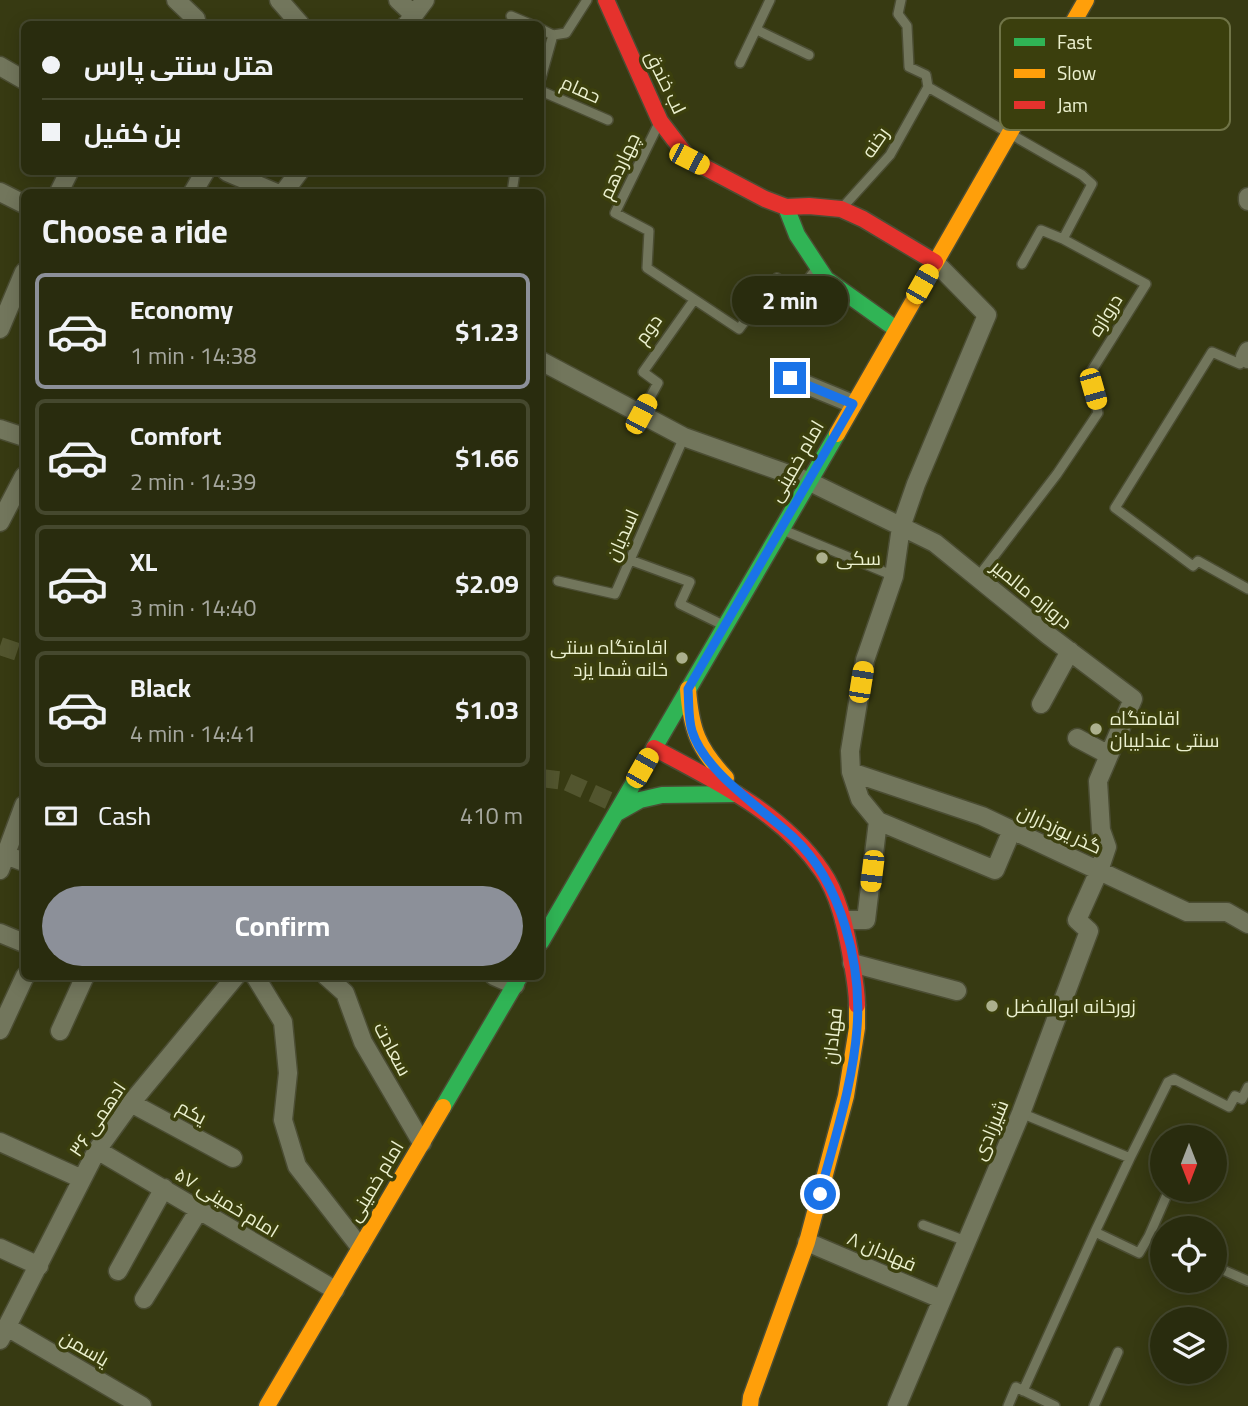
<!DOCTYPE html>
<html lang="en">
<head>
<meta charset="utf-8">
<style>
  body { margin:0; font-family:Georgia,Cairo,serif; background:#35381c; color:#f1f3f6; height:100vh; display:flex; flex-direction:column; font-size:26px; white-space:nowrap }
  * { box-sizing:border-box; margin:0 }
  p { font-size:23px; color:#a5a79e }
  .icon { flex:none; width:38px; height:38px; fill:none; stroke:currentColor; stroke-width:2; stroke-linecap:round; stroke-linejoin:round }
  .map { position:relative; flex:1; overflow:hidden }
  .panel { position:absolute; left:21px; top:189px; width:523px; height:791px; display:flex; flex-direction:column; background:#292c0e; border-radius:10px; box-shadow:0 4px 18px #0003,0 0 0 2px #45482e }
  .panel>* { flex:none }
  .top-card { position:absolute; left:21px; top:21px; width:523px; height:154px; border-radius:10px; box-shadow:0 4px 18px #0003,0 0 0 2px #45482e; display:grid; align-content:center; height:154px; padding:0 21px; background:#292c0e }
  .needle { width:46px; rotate:180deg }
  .fabs { position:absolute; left:1150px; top:1125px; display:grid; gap:14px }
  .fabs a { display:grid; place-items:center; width:77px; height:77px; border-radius:50%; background:#292c0e; box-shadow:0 4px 18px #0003,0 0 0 2px #45482e; font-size:35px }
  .end { position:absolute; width:32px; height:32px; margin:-16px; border:9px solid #1a73e8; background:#fff; box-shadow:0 0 0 4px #fff }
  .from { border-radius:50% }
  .bubble { position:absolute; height:49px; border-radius:24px; background:#292c0e; box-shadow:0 4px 18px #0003,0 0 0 2px #45482e; font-size:23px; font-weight:700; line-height:49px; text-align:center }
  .car { position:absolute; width:21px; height:42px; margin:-21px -10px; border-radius:9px; box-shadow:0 0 5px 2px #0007; background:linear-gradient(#f5c518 24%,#345 0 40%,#f5c518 0 76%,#345 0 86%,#f5c518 0) }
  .top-card b { display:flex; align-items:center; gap:24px; height:66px; font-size:26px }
  .top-card b+b { border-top:2px solid #45482e }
  .top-card i { width:18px; height:18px; background:#f1f3f6 }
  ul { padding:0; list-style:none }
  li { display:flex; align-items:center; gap:21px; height:116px; margin:0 14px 10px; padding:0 7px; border:4px solid #45482e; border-radius:10px }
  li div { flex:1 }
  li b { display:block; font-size:26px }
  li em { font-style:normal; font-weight:700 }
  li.current { border-color:#8c9099 }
  li>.icon { width:63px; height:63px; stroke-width:1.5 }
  h2 { padding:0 21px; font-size:32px; line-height:84px }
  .pay { display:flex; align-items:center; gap:18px; height:77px; padding:0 21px; font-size:26px }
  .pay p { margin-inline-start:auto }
  .action { display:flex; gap:14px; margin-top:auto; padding:14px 21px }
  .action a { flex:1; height:80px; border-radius:42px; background:#8c9099; color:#fff; font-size:28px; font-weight:700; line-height:80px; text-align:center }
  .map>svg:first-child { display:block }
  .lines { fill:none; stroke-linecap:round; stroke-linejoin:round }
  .street-tunnel { stroke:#52552e; stroke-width:18; stroke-dasharray:18 9; stroke-linecap:butt }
  .lane-casing { stroke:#4b4d33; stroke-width:12 }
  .street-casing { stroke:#4b4d33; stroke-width:21 }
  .fast-casing { stroke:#4b4d33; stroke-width:19 }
  .slow-casing { stroke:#4b4d33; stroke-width:19 }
  .jam-casing { stroke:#4b4d33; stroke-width:19 }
  .lane { stroke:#72765c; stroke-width:9 }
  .street { stroke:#72765c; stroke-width:18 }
  .fast { stroke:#30b455; stroke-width:16 }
  .slow { stroke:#ff9f0a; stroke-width:16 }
  .jam { stroke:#e5322d; stroke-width:16 }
  .route { stroke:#1a73e8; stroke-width:9 }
  .poi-dot { fill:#acb08d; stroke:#3b3f0d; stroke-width:2.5 }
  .labels { text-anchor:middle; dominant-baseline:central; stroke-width:7; stroke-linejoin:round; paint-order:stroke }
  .street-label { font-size:19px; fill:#ebf0cf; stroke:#3b3f0d }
  .poi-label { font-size:19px; fill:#ebf0cf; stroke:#3b3f0d; text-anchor:start }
  .key { fill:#3b3f0d; stroke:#707447; stroke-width:2 }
  .key-label { font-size:19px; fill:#ebf0cf }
</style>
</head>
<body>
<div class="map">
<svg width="1248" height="1406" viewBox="0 0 1248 1406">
  <rect width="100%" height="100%" fill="#373a12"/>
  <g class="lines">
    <!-- street-tunnel -->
    <path class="street-tunnel" d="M0 646 24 654
      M541 778 565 781 621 806"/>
    <!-- lane casing -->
    <g class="lane-casing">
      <path id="lane" d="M901 0 898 14 907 26 909 67 926 75 928 87 1082 175 1092 184 1063 239 1146 284 1089 375 1098 413 1057 474 978 577
        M511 16 530 24
        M541 29 553 35
        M757 30 809 55
        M740 63 770 0
        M541 78 553 35 566 33 587 0
        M541 91 608 120
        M659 123 615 213 649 231 647 268 739 329 777 278 797 293 817 268
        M512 192 515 172
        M842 208 890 155 928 87
        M1022 264 1041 230 1063 239
        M1245 357 1240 364 1212 352 1115 508 1193 566 1198 561 1248 589
        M641 414 658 383 643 372 694 300
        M783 530 894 576
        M630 560 690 582 680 604 723 625
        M558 581 615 594 684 437
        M1021 1113 1130 1158 1095 1232
        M1130 1158 1168 1082 1174 1079 1229 1107 1235 1096 1242 1099 1248 1087
        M923 1225 966 1241
        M1149 1236 1169 1190
        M1214 1266 1248 1281
        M1023 1391 1095 1232 1139 1253 1149 1236 1162 1241
        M1008 1406 1016 1387 1055 1406
        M1094 1406 1118 1352"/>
    </g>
    <!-- street casing -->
    <g class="street-casing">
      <path id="street" d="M176 0 196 19
        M279 0 300 24
        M398 0 414 15
        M407 24 425 0
        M0 66 24 80
        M227 172 274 192
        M0 192 24 204
        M59 192 69 172
        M193 192 205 172
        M284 192 299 172
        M1248 197V201
        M0 329 24 272
        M1248 351 1245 357 1248 359
        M541 361 684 437 808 481 935 543 1048 635 1133 699 1098 781 1101 830 1107 847 1099 871 1077 920 1089 931 1021 1113 897 1406
        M790 378 853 404
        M0 429 24 437
        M0 522 24 476
        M1041 704 1070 651
        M1077 738 1109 755
        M851 772 982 816 1187 912H1227L1248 924
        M878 821 995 870 1012 830
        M0 853 24 862
        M0 870 24 805
        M844 920H866L878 821 860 799 851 772 850 751 865 660 894 576 901 527 916 484 987 315 935 262
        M0 933 24 943
        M852 963 957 991
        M255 976 283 1022 288 1073 283 1120 297 1166 360 1247
        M326 976 345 993 363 1042 422 1143
        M494 976 515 985
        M0 1030 25 976
        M60 1031 85 976
        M131 1103 233 1158
        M0 1142 82 1179
        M97 1150 335 1290
        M807 1242 941 1299
        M0 1248 39 1266
        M118 1271 164 1188
        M144 1299 199 1210
        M7 1327 142 1406
        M0 1340 97 1150 131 1103 236 976"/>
    </g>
    <!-- fast casing -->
    <g class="fast-casing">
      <path id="fast" d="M786 207 797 235 826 279 896 329
        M617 813 640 800 662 795 737 794
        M541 942 837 434
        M443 1107 520 976"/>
    </g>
    <!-- slow casing -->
    <g class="slow-casing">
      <path id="slow" d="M837 434 1086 0
        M688 689C691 730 698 748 726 778
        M267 1406 443 1107
        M750 1406 751 1397 807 1242 846 1096 857 1028V1005"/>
    </g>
    <!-- jam casing -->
    <g class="jam-casing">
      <path id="jam" d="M606 0 660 121 689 159 765 199 786 207 809 206 841 209 863 219 935 262
        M654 748C715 781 782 812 822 871 838 894 845 925 850 952 853 970 857 987 857 1005"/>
    </g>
    <!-- lane -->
    <use href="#lane" class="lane"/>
    <!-- street -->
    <use href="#street" class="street"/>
    <!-- fast -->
    <use href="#fast" class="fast"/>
    <!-- slow -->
    <use href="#slow" class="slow"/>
    <!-- jam -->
    <use href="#jam" class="jam"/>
  </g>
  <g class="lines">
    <!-- route -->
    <path class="route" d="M790 378 853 404 688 689C689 703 688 718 692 731 705 773 763 809 794 838 841 882 862 965 857 1028 853 1084 834 1140 820 1194"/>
  </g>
  <!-- markers -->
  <g class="poi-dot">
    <circle cx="822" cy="558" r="7"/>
    <circle cx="682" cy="658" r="7"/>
    <circle cx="1096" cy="729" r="7"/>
    <circle cx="992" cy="1006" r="7"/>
  </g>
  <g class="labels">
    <!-- street labels -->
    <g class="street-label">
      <text transform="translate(666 82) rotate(64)">لب خندق</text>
      <text transform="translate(581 89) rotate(24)">حمام</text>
      <text transform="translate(875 142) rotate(-55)">رخنه</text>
      <text transform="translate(619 166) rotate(-65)">چهاردهم</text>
      <text transform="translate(1105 315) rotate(-58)">دروازه</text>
      <text transform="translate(648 329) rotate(-54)">دوم</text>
      <text transform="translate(796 461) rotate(-60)">امام خمینی</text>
      <text transform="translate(622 535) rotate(-66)">اسدیان</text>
      <text transform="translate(1032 594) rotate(39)">دروازه مالمیر</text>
      <text transform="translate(1060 829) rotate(25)">گذر يوزداران</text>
      <text transform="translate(832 1036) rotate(-84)">فهادان</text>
      <text transform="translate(393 1049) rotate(62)">سعادت</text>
      <text transform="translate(192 1112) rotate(28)">یکم</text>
      <text transform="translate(97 1119) rotate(-56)">ادهمی ۳۶</text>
      <text transform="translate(990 1130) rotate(-67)">شیرزادی</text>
      <text transform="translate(375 1181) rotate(-59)">امام خمینی</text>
      <text transform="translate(227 1202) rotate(31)">امام خمینی ۵۷</text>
      <text transform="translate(882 1251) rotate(23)">فهادان ۸</text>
      <text transform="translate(85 1348) rotate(30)">یاسمن</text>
    </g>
    <!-- poi labels -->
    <g class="poi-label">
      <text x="836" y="558">سکی</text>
      <text x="668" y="647" text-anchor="end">اقامتگاه سنتی<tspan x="668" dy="22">خانه شما یزد</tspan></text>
      <text x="1110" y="718">اقامتگاه<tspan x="1110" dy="22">سنتی عندلیبان</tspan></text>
      <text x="1006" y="1006">زورخانه ابوالفضل</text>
    </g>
  </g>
  <!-- legend -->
  <rect x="1000" y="18" width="230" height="112" rx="10" class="key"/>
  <rect x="1014" y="38" width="31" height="8" fill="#30b455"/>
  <rect x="1014" y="69" width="31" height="9" fill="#ff9f0a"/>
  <rect x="1014" y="101" width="31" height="8" fill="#e5322d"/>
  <g class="key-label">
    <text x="1057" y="49">Fast</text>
    <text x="1057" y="80">Slow</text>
    <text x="1057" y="112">Jam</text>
  </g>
</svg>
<div class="fabs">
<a><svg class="needle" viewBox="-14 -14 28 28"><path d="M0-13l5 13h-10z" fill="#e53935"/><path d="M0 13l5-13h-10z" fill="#a5a79e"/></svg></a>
<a><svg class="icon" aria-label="locate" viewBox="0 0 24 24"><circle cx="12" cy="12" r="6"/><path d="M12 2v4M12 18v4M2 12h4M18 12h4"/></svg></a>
<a><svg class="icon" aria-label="layers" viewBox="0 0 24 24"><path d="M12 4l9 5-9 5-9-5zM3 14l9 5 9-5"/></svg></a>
</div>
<i class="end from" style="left:820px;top:1194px"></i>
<i class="end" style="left:790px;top:378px"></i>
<div class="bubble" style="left:732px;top:276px;width:116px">2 min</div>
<i class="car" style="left:689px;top:159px;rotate:117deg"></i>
<i class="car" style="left:922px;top:284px;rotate:30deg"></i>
<i class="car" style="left:1093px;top:389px;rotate:164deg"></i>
<i class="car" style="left:641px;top:414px;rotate:28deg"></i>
<i class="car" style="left:861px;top:682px;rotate:9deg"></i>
<i class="car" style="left:642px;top:768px;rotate:30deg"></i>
<i class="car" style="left:872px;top:871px;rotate:187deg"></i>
<div class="top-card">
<b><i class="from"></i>هتل سنتی پارس</b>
<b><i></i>بن کفیل</b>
</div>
<section class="panel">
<h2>Choose a ride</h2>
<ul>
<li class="current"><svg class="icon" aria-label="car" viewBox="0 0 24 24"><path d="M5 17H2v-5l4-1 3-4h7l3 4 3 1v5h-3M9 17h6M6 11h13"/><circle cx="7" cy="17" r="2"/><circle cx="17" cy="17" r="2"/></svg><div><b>Economy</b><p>1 min · 14:38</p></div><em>$1.23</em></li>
<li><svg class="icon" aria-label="car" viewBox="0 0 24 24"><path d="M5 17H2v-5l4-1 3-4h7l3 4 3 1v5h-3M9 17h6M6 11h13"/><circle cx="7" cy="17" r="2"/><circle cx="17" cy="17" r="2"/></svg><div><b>Comfort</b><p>2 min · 14:39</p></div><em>$1.66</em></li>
<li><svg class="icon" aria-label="car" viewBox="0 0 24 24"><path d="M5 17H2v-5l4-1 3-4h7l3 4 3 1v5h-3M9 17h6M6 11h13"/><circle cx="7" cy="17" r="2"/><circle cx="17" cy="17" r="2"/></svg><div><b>XL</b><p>3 min · 14:40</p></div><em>$2.09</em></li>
<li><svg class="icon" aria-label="car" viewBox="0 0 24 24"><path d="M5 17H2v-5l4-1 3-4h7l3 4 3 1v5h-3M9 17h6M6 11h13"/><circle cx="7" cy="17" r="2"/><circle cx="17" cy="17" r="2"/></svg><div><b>Black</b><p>4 min · 14:41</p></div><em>$1.03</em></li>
</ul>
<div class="pay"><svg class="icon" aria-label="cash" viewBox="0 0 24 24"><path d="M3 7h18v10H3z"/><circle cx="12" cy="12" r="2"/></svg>Cash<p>410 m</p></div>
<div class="action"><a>Confirm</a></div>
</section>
</div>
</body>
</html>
